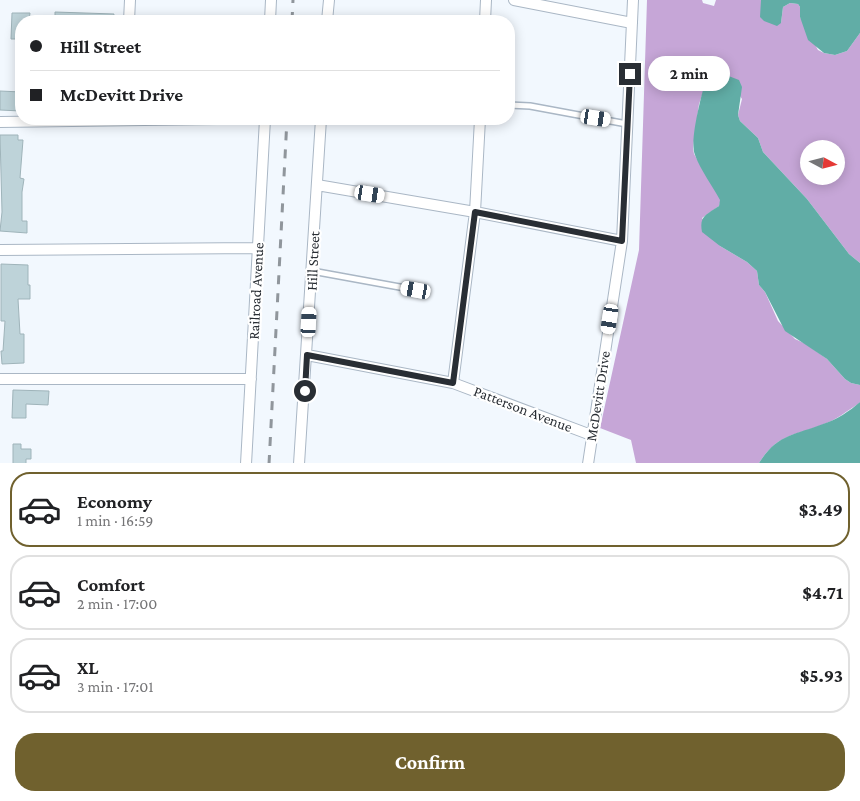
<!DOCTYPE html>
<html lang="en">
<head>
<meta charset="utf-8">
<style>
  body { margin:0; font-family:"Crimson Pro",serif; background:#f6f6f6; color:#202124; height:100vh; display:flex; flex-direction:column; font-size:19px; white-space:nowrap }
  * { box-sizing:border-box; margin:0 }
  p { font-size:16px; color:#757577 }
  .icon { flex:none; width:28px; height:28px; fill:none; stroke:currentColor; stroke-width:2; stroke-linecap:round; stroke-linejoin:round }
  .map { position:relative; height:463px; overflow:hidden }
  .drawer { display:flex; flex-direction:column; background:#fff; flex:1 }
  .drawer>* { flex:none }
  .guide { position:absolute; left:15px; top:15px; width:500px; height:110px; border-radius:20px; box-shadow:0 2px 12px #0003; display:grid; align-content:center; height:110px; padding:0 15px; background:#fff }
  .needle { width:32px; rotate:97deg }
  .buttons { position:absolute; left:800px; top:140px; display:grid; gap:10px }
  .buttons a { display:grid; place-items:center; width:45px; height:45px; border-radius:50%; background:#fff; box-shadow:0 2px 12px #0003; font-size:25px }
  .end { position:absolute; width:22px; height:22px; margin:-11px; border:6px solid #292e34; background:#fff; box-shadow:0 0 0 2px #fff }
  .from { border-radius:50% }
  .bubble { position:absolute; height:35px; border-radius:18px; background:#fff; box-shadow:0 2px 12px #0003; font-size:16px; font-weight:700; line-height:35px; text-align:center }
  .car { position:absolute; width:15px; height:30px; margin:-15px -8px; border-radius:6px; box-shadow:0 0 4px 1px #0007; background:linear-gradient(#fff 24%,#345 0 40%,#fff 0 76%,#345 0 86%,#fff 0) }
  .guide b { display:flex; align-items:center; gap:18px; height:48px; font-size:19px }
  .guide b+b { border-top:1px solid #e0e0e0 }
  .guide i { width:12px; height:12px; background:#202124 }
  ul { padding:9px 0 0; list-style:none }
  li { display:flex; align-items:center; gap:15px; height:75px; margin:0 10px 8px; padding:0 5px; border:2px solid #e0e0e0; border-radius:20px }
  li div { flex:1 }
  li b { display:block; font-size:19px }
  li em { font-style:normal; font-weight:700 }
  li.current { border-color:#70612e }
  li>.icon { width:45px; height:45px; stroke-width:1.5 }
  .button { display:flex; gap:10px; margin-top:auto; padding:10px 15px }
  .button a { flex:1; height:58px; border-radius:20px; background:#70612e; color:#fff; font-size:20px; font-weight:700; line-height:58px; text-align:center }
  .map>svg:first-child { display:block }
  .forest { fill:#c6a6d7; fill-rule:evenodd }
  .water { fill:#61ada6 }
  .building { fill:#bed3d9; stroke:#9fb4ba }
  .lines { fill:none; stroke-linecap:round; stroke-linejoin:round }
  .lane-casing { stroke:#aab7c5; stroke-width:8 }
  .street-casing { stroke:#aab7c5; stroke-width:12 }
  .lane { stroke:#fff; stroke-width:5 }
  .street { stroke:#fff; stroke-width:10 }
  .rail { stroke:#90969c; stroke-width:3; stroke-dasharray:9 9; stroke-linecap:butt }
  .route { stroke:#292e34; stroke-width:6 }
  .labels { text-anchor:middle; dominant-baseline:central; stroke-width:4.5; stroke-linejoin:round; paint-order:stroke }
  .street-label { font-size:15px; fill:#292e34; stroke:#fff }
</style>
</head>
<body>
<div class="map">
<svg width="860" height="464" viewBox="0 0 860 464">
  <rect width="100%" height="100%" fill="#f2f8fe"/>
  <!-- forest -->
  <path class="forest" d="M647 0H702L703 3 714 6 716 0H761L781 23 783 7 790 3 798 4 800 7V17L818 50 824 53 835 55 847 51 860 33V263L849 254 807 199 763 152 758 138 740 121 738 115 742 99 726 75H709L699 104 693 148 694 154 721 199 719 206 702 218 720 246 747 262 757 271 759 285 765 292 778 321 795 339 806 344 827 359 845 379 851 383 860 385V402L858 404C847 411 836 420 824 424 795 436 778 433 759 463H636L631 440 600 428 639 250ZM809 149H836V176H809Z"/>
  <!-- water -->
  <path class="water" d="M761 0H860V33L847 51 835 55 824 53 808 40 800 17V7L798 4 790 3 783 7 781 23 777 26 764 21 760 17Z
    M709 75H726L739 80 742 87 738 115 740 121 758 138 763 152 807 199 849 254 860 263V385L851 383 845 379 827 359 785 331 765 292 759 285 757 271 747 262 720 246 702 232C699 216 706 215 719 206L720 200C712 185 701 171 695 155 689 140 702 95 706 78Z
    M860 402V463H759C777 434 795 435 823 424 836 420 850 411 860 402Z"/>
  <!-- building -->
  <path class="building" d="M55 12 114 14 113 21H55Z
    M12 13H30L29 21H21V39H11Z
    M0 91 21 92V111L0 110Z
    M0 135H18V140H23L20 178 24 179 22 192V221H27V233L0 231 2 212Z
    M1 264 28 265V285H30V299H18L20 334H24V363L2 364 1 351H3L5 321H1Z
    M13 390 49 391 48 405 26 404V418H12Z
    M13 444H21V449H31V459H26V464H13Z"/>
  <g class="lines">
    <!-- lane casing -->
    <g class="lane-casing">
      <path id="lane" d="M509 105 530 106 627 124
        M312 271 416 290"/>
    </g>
    <!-- street casing -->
    <g class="street-casing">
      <path id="street" d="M514 0 632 23
        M129 21 130 0
        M270 21 271 0
        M327 21 329 0
        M485 21 486 0
        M0 122 217 119
        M317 185 475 212 622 241
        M0 250 258 248
        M307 355 453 383 591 435
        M0 379H251
        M453 383 475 212 480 119
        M246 464 265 119
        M299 464 321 119
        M588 464 622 241 633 0"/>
    </g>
    <!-- lane -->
    <use href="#lane" class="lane"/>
    <!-- street -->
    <use href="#street" class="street"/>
    <!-- rail -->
    <path class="rail" d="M292 21 293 0
      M269 464 287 119"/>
  </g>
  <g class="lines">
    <!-- route -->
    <path class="route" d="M305 391 307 355 453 383 475 212 622 241 630 74"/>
  </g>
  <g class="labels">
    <!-- street labels -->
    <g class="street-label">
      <text transform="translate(313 261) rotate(-87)">Hill Street</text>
      <text transform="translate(256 291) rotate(-87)">Railroad Avenue</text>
      <text transform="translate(598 396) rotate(-81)">McDevitt Drive</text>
      <text transform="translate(523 409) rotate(21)">Patterson Avenue</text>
    </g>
  </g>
</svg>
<div class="buttons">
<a><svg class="needle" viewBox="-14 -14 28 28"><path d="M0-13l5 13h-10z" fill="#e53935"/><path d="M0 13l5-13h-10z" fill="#757577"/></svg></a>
</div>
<i class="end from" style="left:305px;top:391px"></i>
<i class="end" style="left:630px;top:74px"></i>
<div class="bubble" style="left:648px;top:56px;width:82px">2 min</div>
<i class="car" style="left:596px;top:118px;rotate:99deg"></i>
<i class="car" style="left:370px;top:194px;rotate:99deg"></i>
<i class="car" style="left:416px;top:290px;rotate:280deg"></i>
<i class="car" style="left:610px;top:319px;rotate:189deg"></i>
<i class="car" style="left:309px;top:322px;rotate:3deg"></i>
<div class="guide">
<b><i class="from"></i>Hill Street</b>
<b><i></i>McDevitt Drive</b>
</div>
</div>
<section class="drawer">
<ul>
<li class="current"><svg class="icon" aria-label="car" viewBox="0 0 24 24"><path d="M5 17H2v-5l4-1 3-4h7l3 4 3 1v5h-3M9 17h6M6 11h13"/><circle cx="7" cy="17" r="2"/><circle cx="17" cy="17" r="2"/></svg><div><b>Economy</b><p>1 min · 16:59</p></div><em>$3.49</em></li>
<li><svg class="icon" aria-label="car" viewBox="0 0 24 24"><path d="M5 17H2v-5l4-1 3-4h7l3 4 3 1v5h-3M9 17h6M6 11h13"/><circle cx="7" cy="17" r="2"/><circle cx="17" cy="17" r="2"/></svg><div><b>Comfort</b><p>2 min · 17:00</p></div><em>$4.71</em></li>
<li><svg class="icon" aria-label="car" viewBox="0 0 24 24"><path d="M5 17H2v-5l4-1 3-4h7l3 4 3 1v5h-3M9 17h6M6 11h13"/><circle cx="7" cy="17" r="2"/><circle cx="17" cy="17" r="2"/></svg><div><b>XL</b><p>3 min · 17:01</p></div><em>$5.93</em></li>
</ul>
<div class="button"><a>Confirm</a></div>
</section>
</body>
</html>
